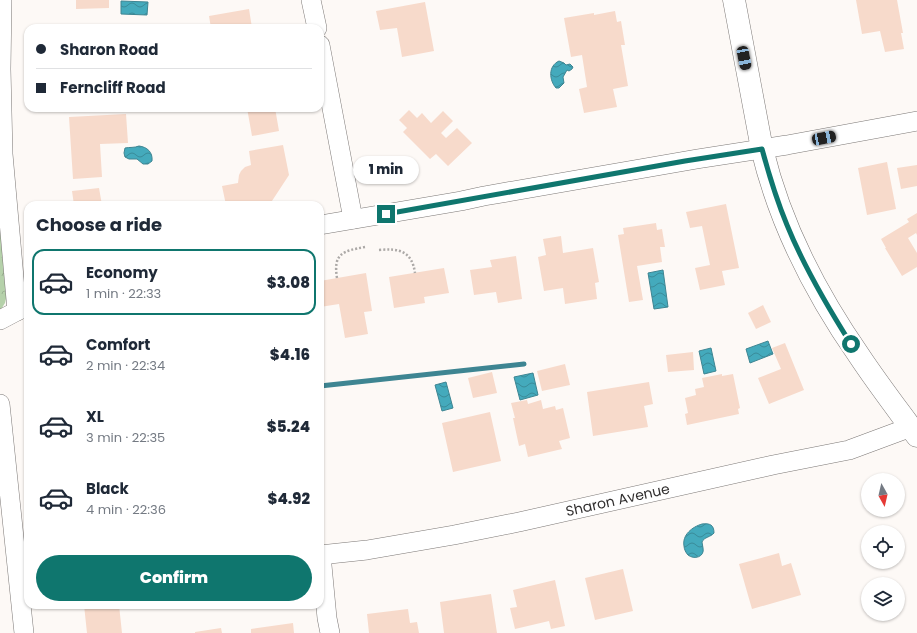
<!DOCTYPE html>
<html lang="en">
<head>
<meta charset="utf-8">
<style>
  body { margin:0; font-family:Poppins,sans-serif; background:#f2f2f3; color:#1f2937; height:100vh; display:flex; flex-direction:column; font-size:15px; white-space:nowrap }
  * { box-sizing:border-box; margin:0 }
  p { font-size:13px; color:#747a83 }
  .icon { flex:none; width:22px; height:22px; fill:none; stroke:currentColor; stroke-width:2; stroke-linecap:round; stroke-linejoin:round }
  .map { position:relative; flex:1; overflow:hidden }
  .drawer { position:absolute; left:24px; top:201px; width:300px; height:408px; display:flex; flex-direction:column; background:#fff; border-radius:12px; box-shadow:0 1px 3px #0004 }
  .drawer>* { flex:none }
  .hud { position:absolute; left:24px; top:24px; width:300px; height:88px; border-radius:12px; box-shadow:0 1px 3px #0004; display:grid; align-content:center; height:88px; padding:0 12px; background:#fff }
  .needle { width:26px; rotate:172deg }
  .controls { position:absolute; left:861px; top:473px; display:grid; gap:8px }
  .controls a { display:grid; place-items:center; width:44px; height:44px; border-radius:50%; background:#fff; box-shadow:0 1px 3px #0004; font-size:20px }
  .end { position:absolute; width:18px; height:18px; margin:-9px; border:5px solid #0f766e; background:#fff; box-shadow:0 0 0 2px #fff }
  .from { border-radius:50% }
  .bubble { position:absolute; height:28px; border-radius:14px; background:#fff; box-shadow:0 1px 3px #0004; font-size:13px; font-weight:800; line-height:28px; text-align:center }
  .car { position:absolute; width:12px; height:24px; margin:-12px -6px; border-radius:5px; box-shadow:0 0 3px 1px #0007; background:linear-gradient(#222 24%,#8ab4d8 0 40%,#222 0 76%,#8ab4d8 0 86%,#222 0) }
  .hud b { display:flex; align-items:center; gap:14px; height:38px; font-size:15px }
  .hud b+b { border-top:1px solid #e0e1e3 }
  .hud i { width:10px; height:10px; background:#1f2937 }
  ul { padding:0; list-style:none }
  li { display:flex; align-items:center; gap:12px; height:66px; margin:0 8px 6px; padding:0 4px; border:2px solid transparent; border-radius:12px }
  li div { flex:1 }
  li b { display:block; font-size:15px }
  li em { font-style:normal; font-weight:800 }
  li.selected { border-color:#0f766e }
  li>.icon { width:36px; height:36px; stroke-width:1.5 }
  h2 { padding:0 12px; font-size:18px; line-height:48px }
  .action { display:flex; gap:8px; margin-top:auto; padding:8px 12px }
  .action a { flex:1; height:46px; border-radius:24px; background:#0f766e; color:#fff; font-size:16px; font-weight:800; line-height:46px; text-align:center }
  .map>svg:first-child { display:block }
  .forest { fill:url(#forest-crowns) }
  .water { fill:url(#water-waves); stroke:#3e8592 }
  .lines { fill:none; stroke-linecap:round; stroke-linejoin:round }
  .stream { stroke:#3e8592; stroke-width:5 }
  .building { fill:#f7dacb }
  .minor-casing { stroke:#7c7876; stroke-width:20 }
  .secondary-casing { stroke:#7c7876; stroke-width:23 }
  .path { stroke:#aca9a7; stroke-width:2.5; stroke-dasharray:2 2; stroke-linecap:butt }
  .minor { stroke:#fff; stroke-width:19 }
  .secondary { stroke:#fff; stroke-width:22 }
  .route { stroke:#0f766e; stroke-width:5 }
  .labels { text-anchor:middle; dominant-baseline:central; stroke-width:4; stroke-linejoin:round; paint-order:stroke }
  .street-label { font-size:14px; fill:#312f2f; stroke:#fff }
</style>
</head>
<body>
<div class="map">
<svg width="917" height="633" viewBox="0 0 917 633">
  <defs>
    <pattern id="forest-crowns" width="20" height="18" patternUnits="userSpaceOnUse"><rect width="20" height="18" fill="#b5d1aa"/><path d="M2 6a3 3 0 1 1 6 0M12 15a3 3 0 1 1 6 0" fill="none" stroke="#9cb493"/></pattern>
    <pattern id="water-waves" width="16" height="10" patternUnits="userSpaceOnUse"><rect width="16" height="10" fill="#44aabc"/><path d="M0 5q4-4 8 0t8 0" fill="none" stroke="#398b99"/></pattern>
  </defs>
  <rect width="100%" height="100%" fill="#fdf9f6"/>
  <!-- forest -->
  <path class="forest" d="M0 203 8 291 5 303 0 311Z"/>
  <!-- water -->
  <path class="water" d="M121 1 148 2 147 15 121 14Z
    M559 61 564 63 566 65 570 64 573 67 572 69 569 71 567 70 563 77 564 83 559 88H556C549 80 548 66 559 61Z
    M139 146C147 147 153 152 152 161L148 164H143L137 159H129L125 157 124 153 125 148C130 147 134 148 139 146Z
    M663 270 668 307 654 309 648 273Z
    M768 341 773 354 750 363 746 349Z
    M711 348 716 371 704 374 699 351Z
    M533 373 538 395 520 400 514 377Z
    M446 382 453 408 442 411 435 385Z
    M702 524C710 523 714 525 714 533 711 537 704 537 702 542 702 544 703 546 703 548 705 557 694 560 688 555 686 553 684 549 684 546 682 535 692 527 702 524Z"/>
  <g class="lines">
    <!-- stream -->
    <path class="stream" d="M320 386 524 364"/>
  </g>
  <!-- building -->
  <path class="building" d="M76 0H109V8L76 9Z
    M856 0H897L903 33H901L904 49 885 52 880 31 862 34Z
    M425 2 434 51 402 57 397 28 380 30 376 11Z
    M249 9 252 28H211L209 16Z
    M615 11 617 22 621 21 625 45H621L628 86 613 89 617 107 584 113 579 89 587 87 582 55 571 57 564 18 594 13V15Z
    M247 108H275L279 131 252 136Z
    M409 110 417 118 422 113 431 123 443 111 453 121 441 133 446 138 457 128 472 143 448 166 436 154 430 159 403 132 407 128 399 120Z
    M126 114 128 143 100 144 102 177 73 179 69 117Z
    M283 145 289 175 270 204 264 205H226L222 186 238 183 239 175 241 171 245 167 251 165 249 151Z
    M887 162 896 209 867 215 858 168Z
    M917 165V186L901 189 897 168Z
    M99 188 102 205H74L72 191Z
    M726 204 739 268 722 271 725 285 700 290 695 268 710 265 702 226 690 228 686 212Z
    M917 213V235L916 233 908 238 917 253V267L902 276 885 248H886L881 239 909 222 907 219Z
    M656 223 657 230 662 229 665 247H660L662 262 637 266 643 300 629 302 618 235 624 234 623 228Z
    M561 236 563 253 593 248 599 282 595 283 597 299 565 304 563 288 544 291 538 257 546 255 543 239Z
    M516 256 522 299 498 303 496 292 474 295 470 270 492 267 490 260Z
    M444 268 449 293 424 297 425 303 394 308 389 277Z
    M366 273 372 311 364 312 368 334 345 338 339 304 320 307V281Z
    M763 305 771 322 756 329 748 313Z
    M785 343 804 390 769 404 758 378 781 369 772 348Z
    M693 352 694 370 668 372 666 355Z
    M565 364 570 385 542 391 537 371Z
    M492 372 497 393 473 398 468 378Z
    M722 374V376L733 374 740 408 738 409 739 414 687 425 685 414 688 413 685 398 696 395 695 389 704 387 702 378Z
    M649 382 653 404 644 406 648 427 593 436 587 392Z
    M527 400 528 404 541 400 543 409 555 406 556 410 563 408 570 438 559 441 562 449 528 457 525 444 519 446 513 418H515L511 403Z
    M490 412 501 461 453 472 442 423Z
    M779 553 782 566 791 563 801 595 752 609 739 564Z
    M623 569 633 611 595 620 585 578Z
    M555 580 565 626 551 629 549 621 515 629 510 608 517 607 513 590Z
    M491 594 497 633H444L440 602Z
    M84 605H119L122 633H87Z
    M408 609 410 623 417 622 419 633H369L367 614Z
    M293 623 294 633H251V629Z
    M221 628 222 633H195V632Z"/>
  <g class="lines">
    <!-- minor casing -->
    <g class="minor-casing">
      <g id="minor">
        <path d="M2 0 1 69 3 154 17 311"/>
        <path d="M311 0 317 28"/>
        <path d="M320 45 353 219"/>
        <path d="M320 225 461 201 484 196 697 159 787 145 917 121"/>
        <path d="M0 320 17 311 28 306"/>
        <path d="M0 404 24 633"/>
        <path id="s1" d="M320 555 367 550 454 535 519 522 773 465 849 450 911 427"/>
        <path d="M321 555 327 618 330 633"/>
      </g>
    </g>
    <!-- secondary casing -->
    <g class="secondary-casing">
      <path id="secondary" d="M734 0 762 149C780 224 816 294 860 357 878 384 898 410 917 436"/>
    </g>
    <!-- path -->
    <path class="path" d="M379 250C399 248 412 251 415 273
      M337 278C333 253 343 251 365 247"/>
    <!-- minor -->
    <use href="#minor" class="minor"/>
    <!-- secondary -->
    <use href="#secondary" class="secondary"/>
  </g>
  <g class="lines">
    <!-- route -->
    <path class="route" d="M386 214 685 161 762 149C769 175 777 201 787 225 804 267 827 306 851 344"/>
  </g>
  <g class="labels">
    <!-- street labels -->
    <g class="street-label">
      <text stroke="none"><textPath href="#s1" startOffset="303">Sharon Avenue</textPath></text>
    </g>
  </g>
</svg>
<div class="controls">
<a><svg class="needle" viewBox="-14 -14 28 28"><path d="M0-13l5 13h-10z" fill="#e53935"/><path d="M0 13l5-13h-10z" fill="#747a83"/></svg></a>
<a><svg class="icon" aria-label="locate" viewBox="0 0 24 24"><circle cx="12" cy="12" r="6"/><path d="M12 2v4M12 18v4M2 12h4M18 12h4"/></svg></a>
<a><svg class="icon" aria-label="layers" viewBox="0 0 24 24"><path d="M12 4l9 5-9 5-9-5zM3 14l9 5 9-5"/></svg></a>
</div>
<i class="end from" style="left:851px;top:344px"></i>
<i class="end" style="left:386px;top:214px"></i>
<div class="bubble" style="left:353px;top:156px;width:66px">1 min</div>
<i class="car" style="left:744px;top:58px;rotate:169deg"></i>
<i class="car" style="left:824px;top:138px;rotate:79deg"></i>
<div class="hud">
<b><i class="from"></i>Sharon Road</b>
<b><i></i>Ferncliff Road</b>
</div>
<section class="drawer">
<h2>Choose a ride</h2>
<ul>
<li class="selected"><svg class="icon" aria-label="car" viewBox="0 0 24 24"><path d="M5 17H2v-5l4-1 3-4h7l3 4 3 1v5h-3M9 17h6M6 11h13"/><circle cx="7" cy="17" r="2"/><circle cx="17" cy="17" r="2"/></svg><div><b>Economy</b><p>1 min · 22:33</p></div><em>$3.08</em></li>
<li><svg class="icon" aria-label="car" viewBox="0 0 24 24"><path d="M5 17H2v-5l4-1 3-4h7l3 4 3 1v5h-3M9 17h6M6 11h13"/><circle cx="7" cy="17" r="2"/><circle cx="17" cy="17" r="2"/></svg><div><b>Comfort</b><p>2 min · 22:34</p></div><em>$4.16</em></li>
<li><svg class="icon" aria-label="car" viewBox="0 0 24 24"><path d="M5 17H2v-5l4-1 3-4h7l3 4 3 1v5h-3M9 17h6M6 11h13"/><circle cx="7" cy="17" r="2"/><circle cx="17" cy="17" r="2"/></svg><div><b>XL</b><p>3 min · 22:35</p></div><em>$5.24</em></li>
<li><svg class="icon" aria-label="car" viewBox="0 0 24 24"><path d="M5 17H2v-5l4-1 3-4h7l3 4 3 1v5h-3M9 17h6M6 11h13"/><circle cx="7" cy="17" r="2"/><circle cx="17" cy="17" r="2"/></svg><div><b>Black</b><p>4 min · 22:36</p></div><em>$4.92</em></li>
</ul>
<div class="action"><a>Confirm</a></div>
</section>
</div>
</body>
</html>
